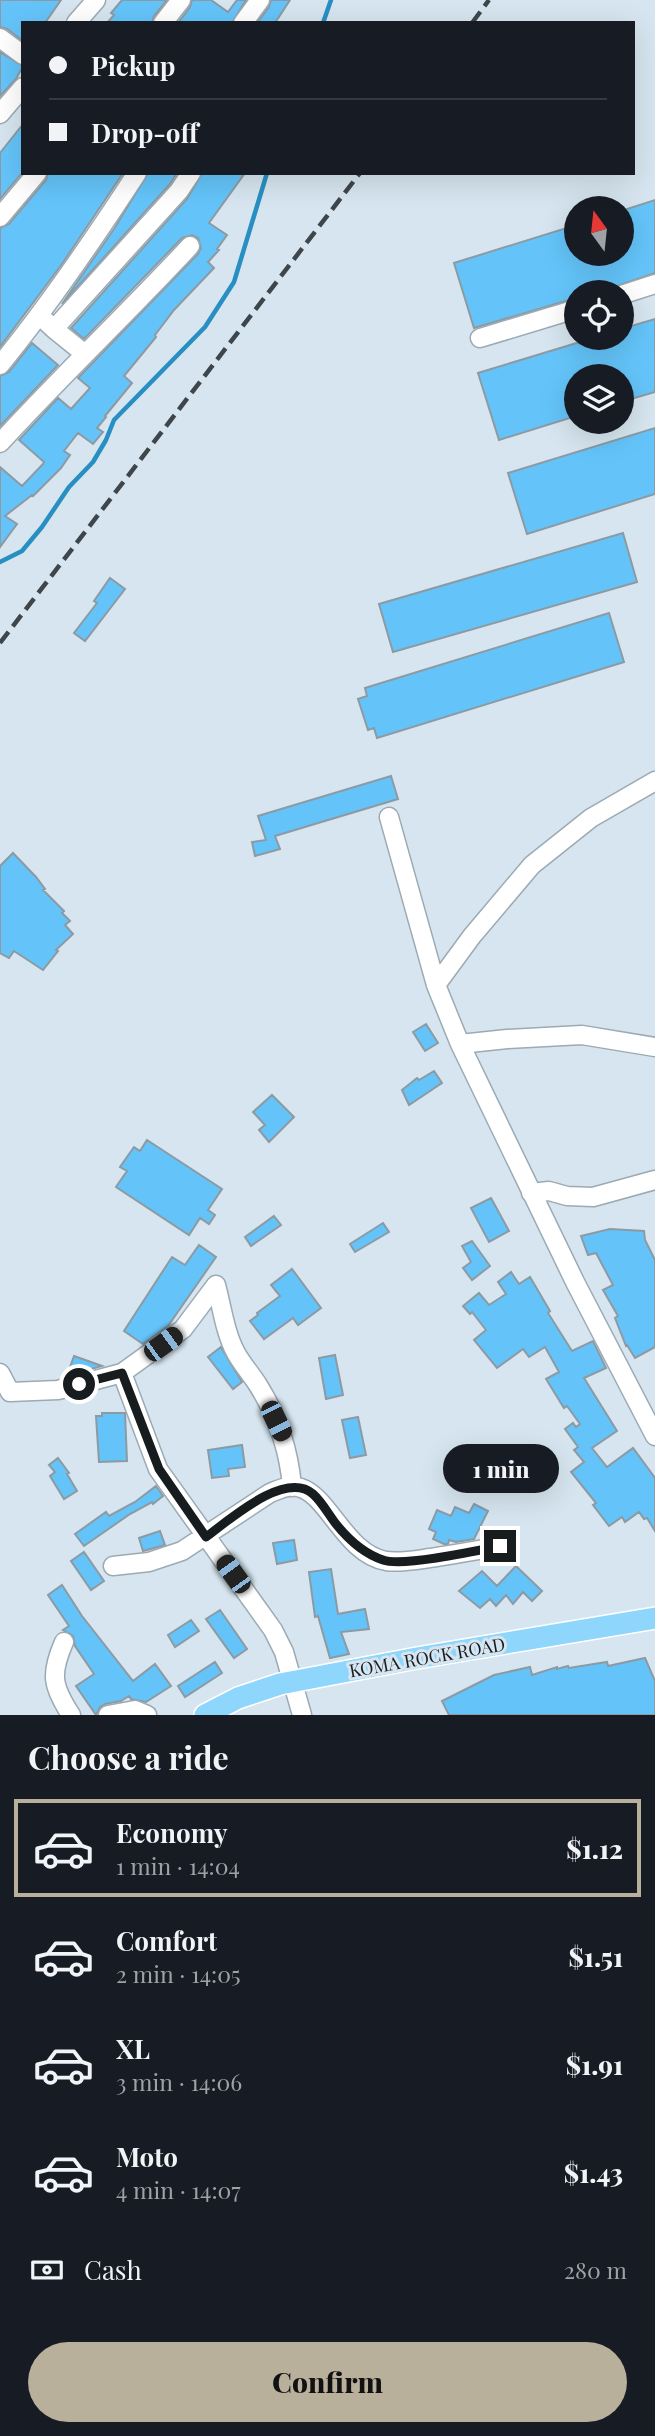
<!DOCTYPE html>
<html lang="en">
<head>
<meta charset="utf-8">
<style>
  body { margin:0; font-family:"Playfair Display",serif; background:#242831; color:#f1f3f6; height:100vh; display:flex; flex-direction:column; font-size:26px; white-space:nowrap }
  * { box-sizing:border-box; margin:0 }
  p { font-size:23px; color:#9ea1a6 }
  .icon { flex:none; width:38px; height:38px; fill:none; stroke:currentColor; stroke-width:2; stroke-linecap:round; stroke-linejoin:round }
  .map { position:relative; height:1715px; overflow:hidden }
  .details { display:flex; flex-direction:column; background:#171b24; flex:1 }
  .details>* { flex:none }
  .guide { position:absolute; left:21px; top:21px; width:614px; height:154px; border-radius:0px; box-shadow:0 7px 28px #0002; display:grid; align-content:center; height:154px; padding:0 28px; background:#171b24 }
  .needle { width:46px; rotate:345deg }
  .buttons { position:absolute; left:564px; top:196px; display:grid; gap:14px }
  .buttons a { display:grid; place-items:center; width:70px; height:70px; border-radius:50%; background:#171b24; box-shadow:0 7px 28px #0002; font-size:35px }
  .end { position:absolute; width:32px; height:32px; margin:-16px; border:9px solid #171c1f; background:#fff; box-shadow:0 0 0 4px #fff }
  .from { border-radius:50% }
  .bubble { position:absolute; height:49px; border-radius:24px; background:#171b24; box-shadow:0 7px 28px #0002; font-size:23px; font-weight:800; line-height:49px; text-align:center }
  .car { position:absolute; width:21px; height:42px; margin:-21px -10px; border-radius:9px; box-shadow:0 0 5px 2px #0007; background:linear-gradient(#222 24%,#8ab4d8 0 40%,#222 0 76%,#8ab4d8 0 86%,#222 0) }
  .guide b { display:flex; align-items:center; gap:24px; height:66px; font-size:26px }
  .guide b+b { border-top:2px solid #363941 }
  .guide i { width:18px; height:18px; background:#f1f3f6 }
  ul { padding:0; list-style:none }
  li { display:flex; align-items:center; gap:21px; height:98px; margin:0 14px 10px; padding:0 14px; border:4px solid transparent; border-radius:0px }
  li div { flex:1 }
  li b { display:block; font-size:26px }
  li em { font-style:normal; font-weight:800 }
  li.selected { border-color:#b9b09c }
  li>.icon { width:63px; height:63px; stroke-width:1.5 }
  h2 { padding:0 28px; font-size:32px; line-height:84px }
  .pay { display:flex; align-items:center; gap:18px; height:77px; padding:0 28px; font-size:26px }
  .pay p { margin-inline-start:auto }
  .action { display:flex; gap:14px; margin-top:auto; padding:14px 28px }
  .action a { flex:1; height:80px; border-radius:42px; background:#b9b09c; color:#111; font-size:28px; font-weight:800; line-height:80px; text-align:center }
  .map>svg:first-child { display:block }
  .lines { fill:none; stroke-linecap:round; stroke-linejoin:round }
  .stream { stroke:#278fc2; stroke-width:4.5 }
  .building { fill:#64c4f9; stroke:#8c9aa3; stroke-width:2 }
  .minor-casing { stroke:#9baab3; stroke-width:21 }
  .major-casing { stroke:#fff; stroke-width:24 }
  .minor { stroke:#fff; stroke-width:18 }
  .major { stroke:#8ed6fb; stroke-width:21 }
  .rail { stroke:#3f464b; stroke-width:4.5; stroke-dasharray:14 7; stroke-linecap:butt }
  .route { stroke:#171c1f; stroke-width:9 }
  .labels { text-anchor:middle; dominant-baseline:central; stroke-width:6; stroke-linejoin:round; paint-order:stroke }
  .street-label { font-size:18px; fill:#171c1f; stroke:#d6e5ef }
</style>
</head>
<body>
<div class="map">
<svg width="655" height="1715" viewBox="0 0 655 1715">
  <rect width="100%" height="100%" fill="#d6e5ef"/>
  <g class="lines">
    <!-- stream -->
    <path class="stream" d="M323 23 331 0
      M0 562 22 551 42 527 69 487 93 462 106 440 114 420 205 327 234 282 267 173"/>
  </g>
  <!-- building -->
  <path class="building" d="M0 0H61L45 23H23V41L7 29 0 27Z
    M122 0H167L154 16 152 23H107L114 15 111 13Z
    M192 0H211L228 12 237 0H246L232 23H178L190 7Z
    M271 0H290L275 23H257L269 7Z
    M0 52 23 66 16 79 0 96Z
    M23 124V172L0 199V153Z
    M48 173H123L62 264 0 347V228L9 224 46 180Z
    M148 173H177L170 184 62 304 114 229Z
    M202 173H245L209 223 227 235 217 249 219 250 208 262 214 268 174 310 155 335 156 337 124 376 132 383 105 416 106 417 97 428 103 432 93 444 78 433 64 451 70 455 61 468 33 496 32 495 5 516 17 524 0 547V467L22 486 43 464 44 462 19 440 58 398 71 409 90 388 78 378 198 254 201 248 198 238 192 235 182 238 84 339 71 328 187 199Z
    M655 200V273L600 292H576V298L474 328 454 263 576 225V254H621V211Z
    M655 319V392L621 402V376H576V416L499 440 478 373 593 338H621V329Z
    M32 343 58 365 0 426V376L9 372Z
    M655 428V494L527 534 508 473Z
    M623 533 637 582 393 652 379 604Z
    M110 578 125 589 85 641 74 633 97 603 94 601Z
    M609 613 624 662 377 738 374 728 368 730 358 699 367 696 365 688Z
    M391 776 398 799 275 836 280 849 255 856 252 842 266 840 258 816Z
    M13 853 36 877 45 889 43 890 64 911 62 913 70 921 65 925 73 934 56 950 58 951 43 970 14 951 9 958 0 953V866Z
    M426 1024 438 1043 425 1051 413 1032Z
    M434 1071 442 1083 409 1105 402 1090 417 1078 419 1080Z
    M272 1095 294 1117 269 1142 259 1130 265 1125 253 1112Z
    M147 1140 222 1189 208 1210 215 1215 209 1224 200 1218 189 1235 116 1187 127 1171 120 1167 134 1147 140 1151Z
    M491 1198 509 1231 489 1242 471 1208Z
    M274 1216 281 1225 251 1246 245 1237Z
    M383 1223 389 1232 355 1252 350 1244Z
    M610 1229 644 1231 645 1240 655 1260V1347L635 1358 627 1345 626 1346 615 1318 618 1316 603 1290 613 1285 596 1253 588 1255 581 1236Z
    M472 1241 490 1266 472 1280 463 1268 471 1262 462 1246Z
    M199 1245 216 1257 168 1326 143 1344 124 1331 172 1257 185 1265Z
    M292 1269 321 1308 298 1325 293 1318 264 1339 250 1321 258 1315 257 1313 280 1296 271 1285Z
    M511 1272 519 1284 530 1277 550 1311 548 1313 572 1351 593 1341 606 1368 584 1378 617 1431 592 1448 607 1467 633 1448 655 1478V1531L647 1518 644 1519 639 1512 625 1522 622 1517 609 1526 593 1505 596 1503 571 1472 584 1462 574 1450 578 1447 565 1429 573 1423 576 1427 580 1424 567 1406 564 1408 546 1379 559 1372 545 1347 529 1357 523 1349 497 1368 474 1340 486 1330 472 1312 470 1314 463 1306 479 1293 489 1305 506 1294 498 1282Z
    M221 1347 242 1382 233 1389 208 1357Z
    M335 1355 343 1395 326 1399 319 1358Z
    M74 1356 102 1366 77 1373 69 1370Z
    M102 1413H125L127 1461 99 1462 96 1416H102Z
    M358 1417 366 1455 350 1458 342 1420Z
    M242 1445 245 1467 228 1469 229 1476 212 1478 208 1450Z
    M58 1458 69 1473 67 1474 77 1491 64 1499 50 1476 55 1472 49 1465Z
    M156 1486 163 1496 153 1504 152 1502 130 1514 84 1546 75 1534 106 1512 109 1516 135 1502Z
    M474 1504 488 1511 474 1539 456 1542 449 1540 448 1544H444L433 1539 436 1532 429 1529 437 1510 451 1516 455 1507 469 1513Z
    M160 1531 165 1545 143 1551 139 1538Z
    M294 1540 297 1560 277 1564 273 1543Z
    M84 1552 104 1581 91 1590 71 1561Z
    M516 1566 542 1591 532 1601 523 1592 513 1604 506 1595 496 1606 490 1599 480 1608 459 1591 482 1571 497 1586Z
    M331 1569 338 1614 365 1609 369 1629 341 1632 349 1654 330 1658 318 1616 315 1617 309 1572Z
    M62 1585 82 1616 133 1681 155 1664 171 1686 146 1702 131 1699 129 1696 121 1701 105 1704 100 1707 96 1715 76 1686 94 1674 75 1646 73 1636 63 1630 69 1626 48 1595Z
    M220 1610 247 1649 234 1658 206 1619Z
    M191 1620 199 1631 175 1647 168 1635Z
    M645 1658 655 1681V1715H449L442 1701 494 1675 530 1667 532 1675 557 1667V1669L568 1666 569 1668 607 1662 608 1666Z
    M215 1662 222 1673 185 1697 178 1686Z"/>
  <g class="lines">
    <!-- minor casing -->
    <g class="minor-casing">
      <path id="minor" d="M76 23 96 0
        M163 23 181 0
        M243 23 260 0
        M0 38 23 55
        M0 114 23 87
        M0 217 37 173
        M621 295 655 284
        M40 316 54 329 179 191 191 173
        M54 329 85 354
        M480 338 576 309
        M0 365C50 304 94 239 137 173
        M0 443C61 376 128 313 190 246
        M389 817 436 985 460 1044 575 1282 655 1436
        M436 985 472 936 532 865 591 818 655 781
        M460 1044 507 1039 582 1035 655 1047
        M531 1193 549 1191 567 1196 593 1197 655 1180
        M0 1373 10 1392 58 1390 122 1373 158 1469 273 1630 284 1652 302 1715
        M122 1373 183 1329 216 1285C222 1307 225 1333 236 1353 242 1364 251 1374 258 1385 278 1417 289 1450 292 1487
        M113 1566 149 1562 182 1551 270 1493C280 1489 290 1484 301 1488 329 1497 346 1554 386 1561 400 1563 416 1560 430 1558 453 1554 476 1551 500 1546
        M64 1642C50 1674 52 1686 71 1715
        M108 1715 135 1710 147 1715"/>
    </g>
    <!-- major casing -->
    <g class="major-casing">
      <path id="major" d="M205 1715 238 1698 280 1684 417 1658 655 1618"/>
    </g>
    <!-- minor -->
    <use href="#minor" class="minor"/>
    <!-- major -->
    <use href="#major" class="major"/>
    <!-- rail -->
    <path class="rail" d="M472 23 489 0
      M0 643 360 173"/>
  </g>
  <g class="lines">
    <!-- route -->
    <path class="route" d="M79 1384 122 1373 159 1469 206 1537C229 1520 285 1470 313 1494 322 1502 329 1515 336 1524 348 1539 365 1554 383 1560 403 1567 476 1551 500 1546"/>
  </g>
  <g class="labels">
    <!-- street labels -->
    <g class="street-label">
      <text transform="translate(427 1657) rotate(-10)">KOMA ROCK ROAD</text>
    </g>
  </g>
</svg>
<div class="buttons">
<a><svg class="needle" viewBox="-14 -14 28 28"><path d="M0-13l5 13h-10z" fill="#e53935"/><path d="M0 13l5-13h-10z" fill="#9ea1a6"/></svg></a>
<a><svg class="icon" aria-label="locate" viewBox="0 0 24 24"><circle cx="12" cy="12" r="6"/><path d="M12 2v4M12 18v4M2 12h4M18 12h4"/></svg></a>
<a><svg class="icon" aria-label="layers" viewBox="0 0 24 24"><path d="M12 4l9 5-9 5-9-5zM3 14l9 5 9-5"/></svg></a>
</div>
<i class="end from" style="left:79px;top:1384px"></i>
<i class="end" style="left:500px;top:1546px"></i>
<div class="bubble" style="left:443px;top:1444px;width:116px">1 min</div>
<i class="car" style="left:163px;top:1344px;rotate:54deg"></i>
<i class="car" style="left:276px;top:1421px;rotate:154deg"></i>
<i class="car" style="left:233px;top:1574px;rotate:324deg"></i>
<div class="guide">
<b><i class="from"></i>Pickup</b>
<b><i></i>Drop-off</b>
</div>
</div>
<section class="details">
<h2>Choose a ride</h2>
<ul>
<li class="selected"><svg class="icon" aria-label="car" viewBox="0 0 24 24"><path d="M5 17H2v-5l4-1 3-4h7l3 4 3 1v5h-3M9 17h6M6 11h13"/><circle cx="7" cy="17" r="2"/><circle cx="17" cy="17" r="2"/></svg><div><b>Economy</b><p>1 min · 14:04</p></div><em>$1.12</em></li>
<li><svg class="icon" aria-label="car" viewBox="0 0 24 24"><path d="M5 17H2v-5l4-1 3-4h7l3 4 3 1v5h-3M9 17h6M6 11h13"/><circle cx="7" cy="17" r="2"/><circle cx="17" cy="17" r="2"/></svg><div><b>Comfort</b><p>2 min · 14:05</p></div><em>$1.51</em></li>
<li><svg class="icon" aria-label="car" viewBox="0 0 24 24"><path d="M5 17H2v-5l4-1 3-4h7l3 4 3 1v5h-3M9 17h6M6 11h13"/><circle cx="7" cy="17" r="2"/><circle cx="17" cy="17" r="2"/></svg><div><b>XL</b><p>3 min · 14:06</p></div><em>$1.91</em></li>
<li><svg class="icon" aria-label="car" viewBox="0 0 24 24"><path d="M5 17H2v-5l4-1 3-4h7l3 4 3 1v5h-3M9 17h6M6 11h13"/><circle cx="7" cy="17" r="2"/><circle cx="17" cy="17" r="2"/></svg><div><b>Moto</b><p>4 min · 14:07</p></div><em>$1.43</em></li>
</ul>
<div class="pay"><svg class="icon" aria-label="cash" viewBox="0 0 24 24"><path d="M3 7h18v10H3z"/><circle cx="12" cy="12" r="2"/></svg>Cash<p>280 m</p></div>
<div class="action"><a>Confirm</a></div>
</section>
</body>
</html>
